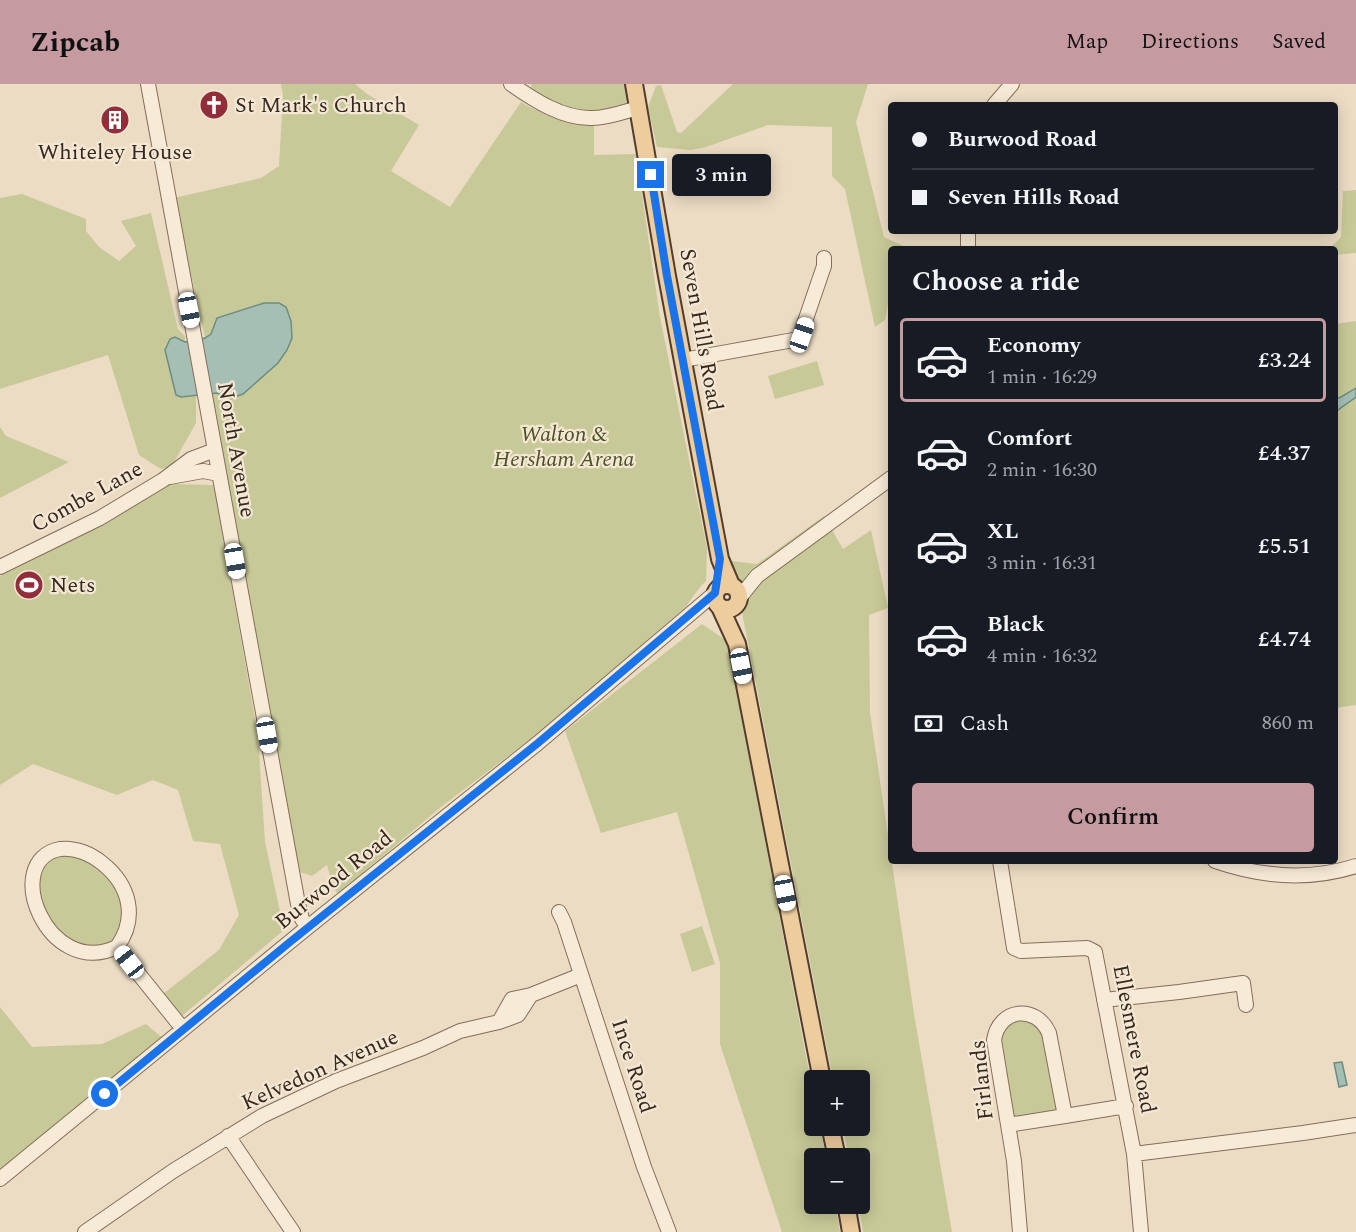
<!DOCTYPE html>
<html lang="en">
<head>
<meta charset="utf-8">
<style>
  body { margin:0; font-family:Spectral,serif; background:#20242c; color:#f1f3f6; height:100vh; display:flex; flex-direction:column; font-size:22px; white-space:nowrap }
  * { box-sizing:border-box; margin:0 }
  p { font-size:20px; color:#9ea1a6 }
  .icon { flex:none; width:33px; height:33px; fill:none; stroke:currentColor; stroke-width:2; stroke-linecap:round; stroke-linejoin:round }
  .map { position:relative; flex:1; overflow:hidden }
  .drawer { position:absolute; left:888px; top:162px; width:450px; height:618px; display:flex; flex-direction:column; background:#171b24; border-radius:6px; box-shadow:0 3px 15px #0003 }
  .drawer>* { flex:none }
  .banner { position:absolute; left:888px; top:18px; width:450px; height:132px; border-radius:6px; box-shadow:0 3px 15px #0003; display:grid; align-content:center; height:132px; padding:0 24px; background:#171b24 }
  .tools { position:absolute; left:804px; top:986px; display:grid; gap:12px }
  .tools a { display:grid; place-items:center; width:66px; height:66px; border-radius:6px; background:#171b24; box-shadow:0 3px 15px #0003; font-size:30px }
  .end { position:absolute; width:27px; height:27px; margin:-14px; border:8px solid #1a73e8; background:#fff; box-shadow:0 0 0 3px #fff }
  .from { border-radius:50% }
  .bubble { position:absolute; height:42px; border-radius:6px; background:#171b24; box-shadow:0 3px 15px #0003; font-size:20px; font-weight:600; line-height:42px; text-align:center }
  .car { position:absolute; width:18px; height:36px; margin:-18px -9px; border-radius:8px; box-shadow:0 0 4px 2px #0007; background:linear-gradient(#fff 24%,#345 0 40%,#fff 0 76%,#345 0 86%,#fff 0) }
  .banner b { display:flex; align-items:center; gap:21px; height:57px; font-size:22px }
  .banner b+b { border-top:2px solid #363941 }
  .banner i { width:15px; height:15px; background:#f1f3f6 }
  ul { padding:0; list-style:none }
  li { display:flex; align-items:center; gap:18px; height:84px; margin:0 12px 9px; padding:0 12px; border:3px solid transparent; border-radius:6px }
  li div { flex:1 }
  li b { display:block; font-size:22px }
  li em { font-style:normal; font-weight:600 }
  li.selected { border-color:#c69aa1 }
  li>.icon { width:54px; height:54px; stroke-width:1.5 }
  h2 { padding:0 24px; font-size:27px; line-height:72px }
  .pay { display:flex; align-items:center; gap:15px; height:66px; padding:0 24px; font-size:22px }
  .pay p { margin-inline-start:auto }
  .cta { display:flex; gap:12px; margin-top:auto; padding:12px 24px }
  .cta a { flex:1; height:69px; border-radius:6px; background:#c69aa1; color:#111; font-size:24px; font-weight:600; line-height:69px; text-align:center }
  header { display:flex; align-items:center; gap:36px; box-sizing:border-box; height:84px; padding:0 30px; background:#c69aa1; color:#111 }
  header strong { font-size:28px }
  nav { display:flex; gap:33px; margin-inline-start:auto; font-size:21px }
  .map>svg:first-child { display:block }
  .green { fill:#c8c998 }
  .water { fill:#a5bfb5; stroke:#6d8d82; stroke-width:1.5 }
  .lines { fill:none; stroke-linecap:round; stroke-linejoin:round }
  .minor-casing { stroke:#856d5b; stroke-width:16 }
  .major-casing { stroke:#533d2f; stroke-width:20 }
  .minor { stroke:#f7ead6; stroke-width:14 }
  .major { stroke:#edcc9d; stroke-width:16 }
  .route { stroke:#1a73e8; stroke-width:8 }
  .labels { text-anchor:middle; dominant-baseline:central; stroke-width:4.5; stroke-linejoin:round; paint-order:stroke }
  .poi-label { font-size:22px; fill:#36281e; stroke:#f4e7d3; text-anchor:start }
  .street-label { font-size:22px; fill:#36281e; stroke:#f4e7d3 }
  .park-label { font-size:22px; font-style:italic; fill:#4b5126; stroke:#f4e7d3 }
</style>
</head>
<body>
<header>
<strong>Zipcab</strong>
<nav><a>Map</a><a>Directions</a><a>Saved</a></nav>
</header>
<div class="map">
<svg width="1356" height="1148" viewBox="0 0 1356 1148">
  <rect width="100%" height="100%" fill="#ecdcc4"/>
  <!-- green -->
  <path class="green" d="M281 0H355L367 10 419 41 391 87 450 123 521 18C544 32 568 39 594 41V71L636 70 660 233 707 464 706 497C702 500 690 516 687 522L545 644 441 723 338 810 333 803 327 781 312 792 297 787 214 324 213 310H243L249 303 292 245 290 230 213 243 211 250 205 254 174 114 261 94 279 82 283 12Z
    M532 0H624L628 20C616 24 603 29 591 29 571 28 546 17 529 7Z
    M733 0H868L856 38 884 153 910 165H891V204L885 236 875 243 845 105 832 92V43L768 41 706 63 691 66 657 63 648 23 656 2 661 1 677 48 681 49Z
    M1356 106V169L1335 171V165H1329L1341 153 1343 107Z
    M22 110 86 135V147L99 163 119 177 136 162 121 137 151 129 178 245 185 252V258L175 253 170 255 165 266 176 311 181 313 196 312V339L172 382 161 385 139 371 108 271 0 305V114Z
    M1356 237V621L1335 624V240Z
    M817 277 824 301 775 315 768 292Z
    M0 343 6 352 69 378 0 414Z
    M167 400 214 401 258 652 265 758 284 846 182 932 163 910 219 866 239 831 220 760 193 757 178 706 153 696 117 711 33 680 0 701V492L49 467Z
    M824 432 843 465 871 446 888 524 869 531 870 628 914 930 952 1148H863L858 1119H860V1074H849L842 1041H860V996H833L732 477 757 480Z
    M702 540 727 557 814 1014V1041H820L826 1074H814V1119H835L840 1148H782L720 960V879L677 728 601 749 565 647Z
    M75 769 108 789 123 815V845L111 860 102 864 70 857 41 828 38 786 50 772Z
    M702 842 715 880 692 888 680 850Z
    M0 923 32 963 102 960 146 940 164 955 0 1089Z
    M1006 933 1041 936 1065 1032 1008 1041 995 949Z"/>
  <!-- water -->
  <path class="water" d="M264 219H279L286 223 291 237 292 254 287 266 278 279 243 310 229 315 217 309 181 313 176 311 165 266 170 255 175 253 185 258 205 254 211 250 217 234Z
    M1356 304V313L1335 328V315L1341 313Z
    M1342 978 1347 1001 1339 1003 1334 979Z"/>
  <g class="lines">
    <!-- minor casing -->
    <g class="minor-casing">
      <path id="minor" d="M148 0 298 820 302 835 308 843
        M511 0C534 16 563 35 592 34 608 34 623 28 638 24
        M994 21 1012 0
        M968 165V147
        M683 276 799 255 824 182V174
        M170 393 203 387 219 390
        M0 483 100 434 163 396 191 375 215 366
        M740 513 757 492 891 394
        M1000 777 1014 864 1021 867 1087 864 1095 868 1134 1070 1141 1148
        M1215 777C1261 793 1309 797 1356 782
        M559 828 564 838 644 1083 669 1148
        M117 863C138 834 130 801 102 779 91 770 75 763 60 765 0 776 47 896 117 863L183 945
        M1104 916 1179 908 1243 899 1246 921
        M499 938 512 915 531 911 581 891
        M1008 1041 1065 1032
        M228 1052 293 1148
        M1134 1070 1303 1049 1356 1041
        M0 1095 308 843 538 659 715 509
        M85 1148 173 1087 262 1032 336 997 423 964 460 947 499 938 518 931 531 911
        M1020 1148 1014 1077 994 956C999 924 1036 920 1049 949L1065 1032 1126 1022"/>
    </g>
    <!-- major casing -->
    <g class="major-casing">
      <path id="major" d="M634 0 667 192 720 475 731 501
        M715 513a12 12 0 1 1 24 0a12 12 0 1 1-24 0Z
        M720 523 737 560 822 996
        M830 1041 837 1074
        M846 1119 851 1148"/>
    </g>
    <!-- minor -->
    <use href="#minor" class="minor"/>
    <!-- major -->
    <use href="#major" class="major"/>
  </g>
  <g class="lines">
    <!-- route -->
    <path class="route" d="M105 1010 290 858 538 659 715 509 720 475 667 192 651 91"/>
  </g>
  <!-- icons -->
  <defs>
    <g id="church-disc" transform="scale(1.5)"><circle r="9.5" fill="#912e39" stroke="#f4e7d3"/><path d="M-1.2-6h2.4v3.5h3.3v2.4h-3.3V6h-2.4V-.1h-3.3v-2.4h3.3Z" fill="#fff"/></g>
    <g id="building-disc" transform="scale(1.5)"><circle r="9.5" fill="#912e39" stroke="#f4e7d3"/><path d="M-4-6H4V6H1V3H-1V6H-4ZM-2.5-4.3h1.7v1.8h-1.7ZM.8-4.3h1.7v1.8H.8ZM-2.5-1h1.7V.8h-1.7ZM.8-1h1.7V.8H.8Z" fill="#fff"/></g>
    <g id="stadium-disc" transform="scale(1.5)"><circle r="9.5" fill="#912e39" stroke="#f4e7d3"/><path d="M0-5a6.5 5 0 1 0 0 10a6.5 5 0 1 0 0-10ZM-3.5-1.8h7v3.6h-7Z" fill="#fff"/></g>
  </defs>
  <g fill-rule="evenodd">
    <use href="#church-disc" x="214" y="21"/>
    <use href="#building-disc" x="115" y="36"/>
    <use href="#stadium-disc" x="29" y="501"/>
  </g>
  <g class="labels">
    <!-- poi labels -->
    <g class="poi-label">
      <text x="235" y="21">St Mark's Church</text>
      <text x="115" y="68" text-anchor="middle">Whiteley House</text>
      <text x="50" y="501">Nets</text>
    </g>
    <!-- street labels -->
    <g class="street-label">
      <text transform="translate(701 246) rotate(80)">Seven Hills Road</text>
      <text transform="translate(236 366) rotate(80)">North Avenue</text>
      <text transform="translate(87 413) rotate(-29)">Combe Lane</text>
      <text transform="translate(334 796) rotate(-39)">Burwood Road</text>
      <text transform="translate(1134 955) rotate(79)">Ellesmere Road</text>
      <text transform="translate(633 982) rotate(72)">Ince Road</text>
      <text transform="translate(320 986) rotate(-24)">Kelvedon Avenue</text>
      <text transform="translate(982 996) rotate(-96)">Firlands</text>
    </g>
    <!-- park labels -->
    <g class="park-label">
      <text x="564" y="350">Walton &amp;<tspan x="564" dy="25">Hersham Arena</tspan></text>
    </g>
  </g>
</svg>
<div class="tools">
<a>+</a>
<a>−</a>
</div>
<i class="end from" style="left:105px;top:1010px"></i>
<i class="end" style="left:651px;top:91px"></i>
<div class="bubble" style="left:672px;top:70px;width:99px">3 min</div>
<i class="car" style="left:189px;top:226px;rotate:169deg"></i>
<i class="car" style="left:802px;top:251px;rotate:19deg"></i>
<i class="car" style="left:235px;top:477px;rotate:170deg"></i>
<i class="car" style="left:741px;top:582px;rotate:169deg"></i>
<i class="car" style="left:267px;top:651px;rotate:170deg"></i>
<i class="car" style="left:785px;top:809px;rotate:169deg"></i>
<i class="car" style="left:129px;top:878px;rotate:322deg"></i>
<div class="banner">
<b><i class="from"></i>Burwood Road</b>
<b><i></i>Seven Hills Road</b>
</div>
<section class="drawer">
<h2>Choose a ride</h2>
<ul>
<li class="selected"><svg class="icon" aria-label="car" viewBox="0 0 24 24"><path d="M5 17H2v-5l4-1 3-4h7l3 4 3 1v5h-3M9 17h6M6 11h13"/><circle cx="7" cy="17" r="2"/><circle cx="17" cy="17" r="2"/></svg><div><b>Economy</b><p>1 min · 16:29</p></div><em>£3.24</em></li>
<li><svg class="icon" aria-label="car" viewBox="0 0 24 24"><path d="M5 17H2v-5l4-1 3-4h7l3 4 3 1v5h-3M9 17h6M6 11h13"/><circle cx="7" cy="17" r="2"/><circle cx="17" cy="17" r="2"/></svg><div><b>Comfort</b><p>2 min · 16:30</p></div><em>£4.37</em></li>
<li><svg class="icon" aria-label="car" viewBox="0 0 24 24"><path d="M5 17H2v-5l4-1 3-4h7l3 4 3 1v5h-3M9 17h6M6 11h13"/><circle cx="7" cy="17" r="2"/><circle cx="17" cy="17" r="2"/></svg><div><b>XL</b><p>3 min · 16:31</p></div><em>£5.51</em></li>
<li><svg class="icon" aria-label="car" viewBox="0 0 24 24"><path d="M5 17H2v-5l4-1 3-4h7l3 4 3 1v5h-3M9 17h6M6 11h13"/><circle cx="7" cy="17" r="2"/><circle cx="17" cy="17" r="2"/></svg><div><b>Black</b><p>4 min · 16:32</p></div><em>£4.74</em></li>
</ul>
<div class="pay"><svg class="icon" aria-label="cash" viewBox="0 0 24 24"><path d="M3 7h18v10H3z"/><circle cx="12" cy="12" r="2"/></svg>Cash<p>860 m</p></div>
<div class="cta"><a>Confirm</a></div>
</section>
</div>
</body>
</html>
